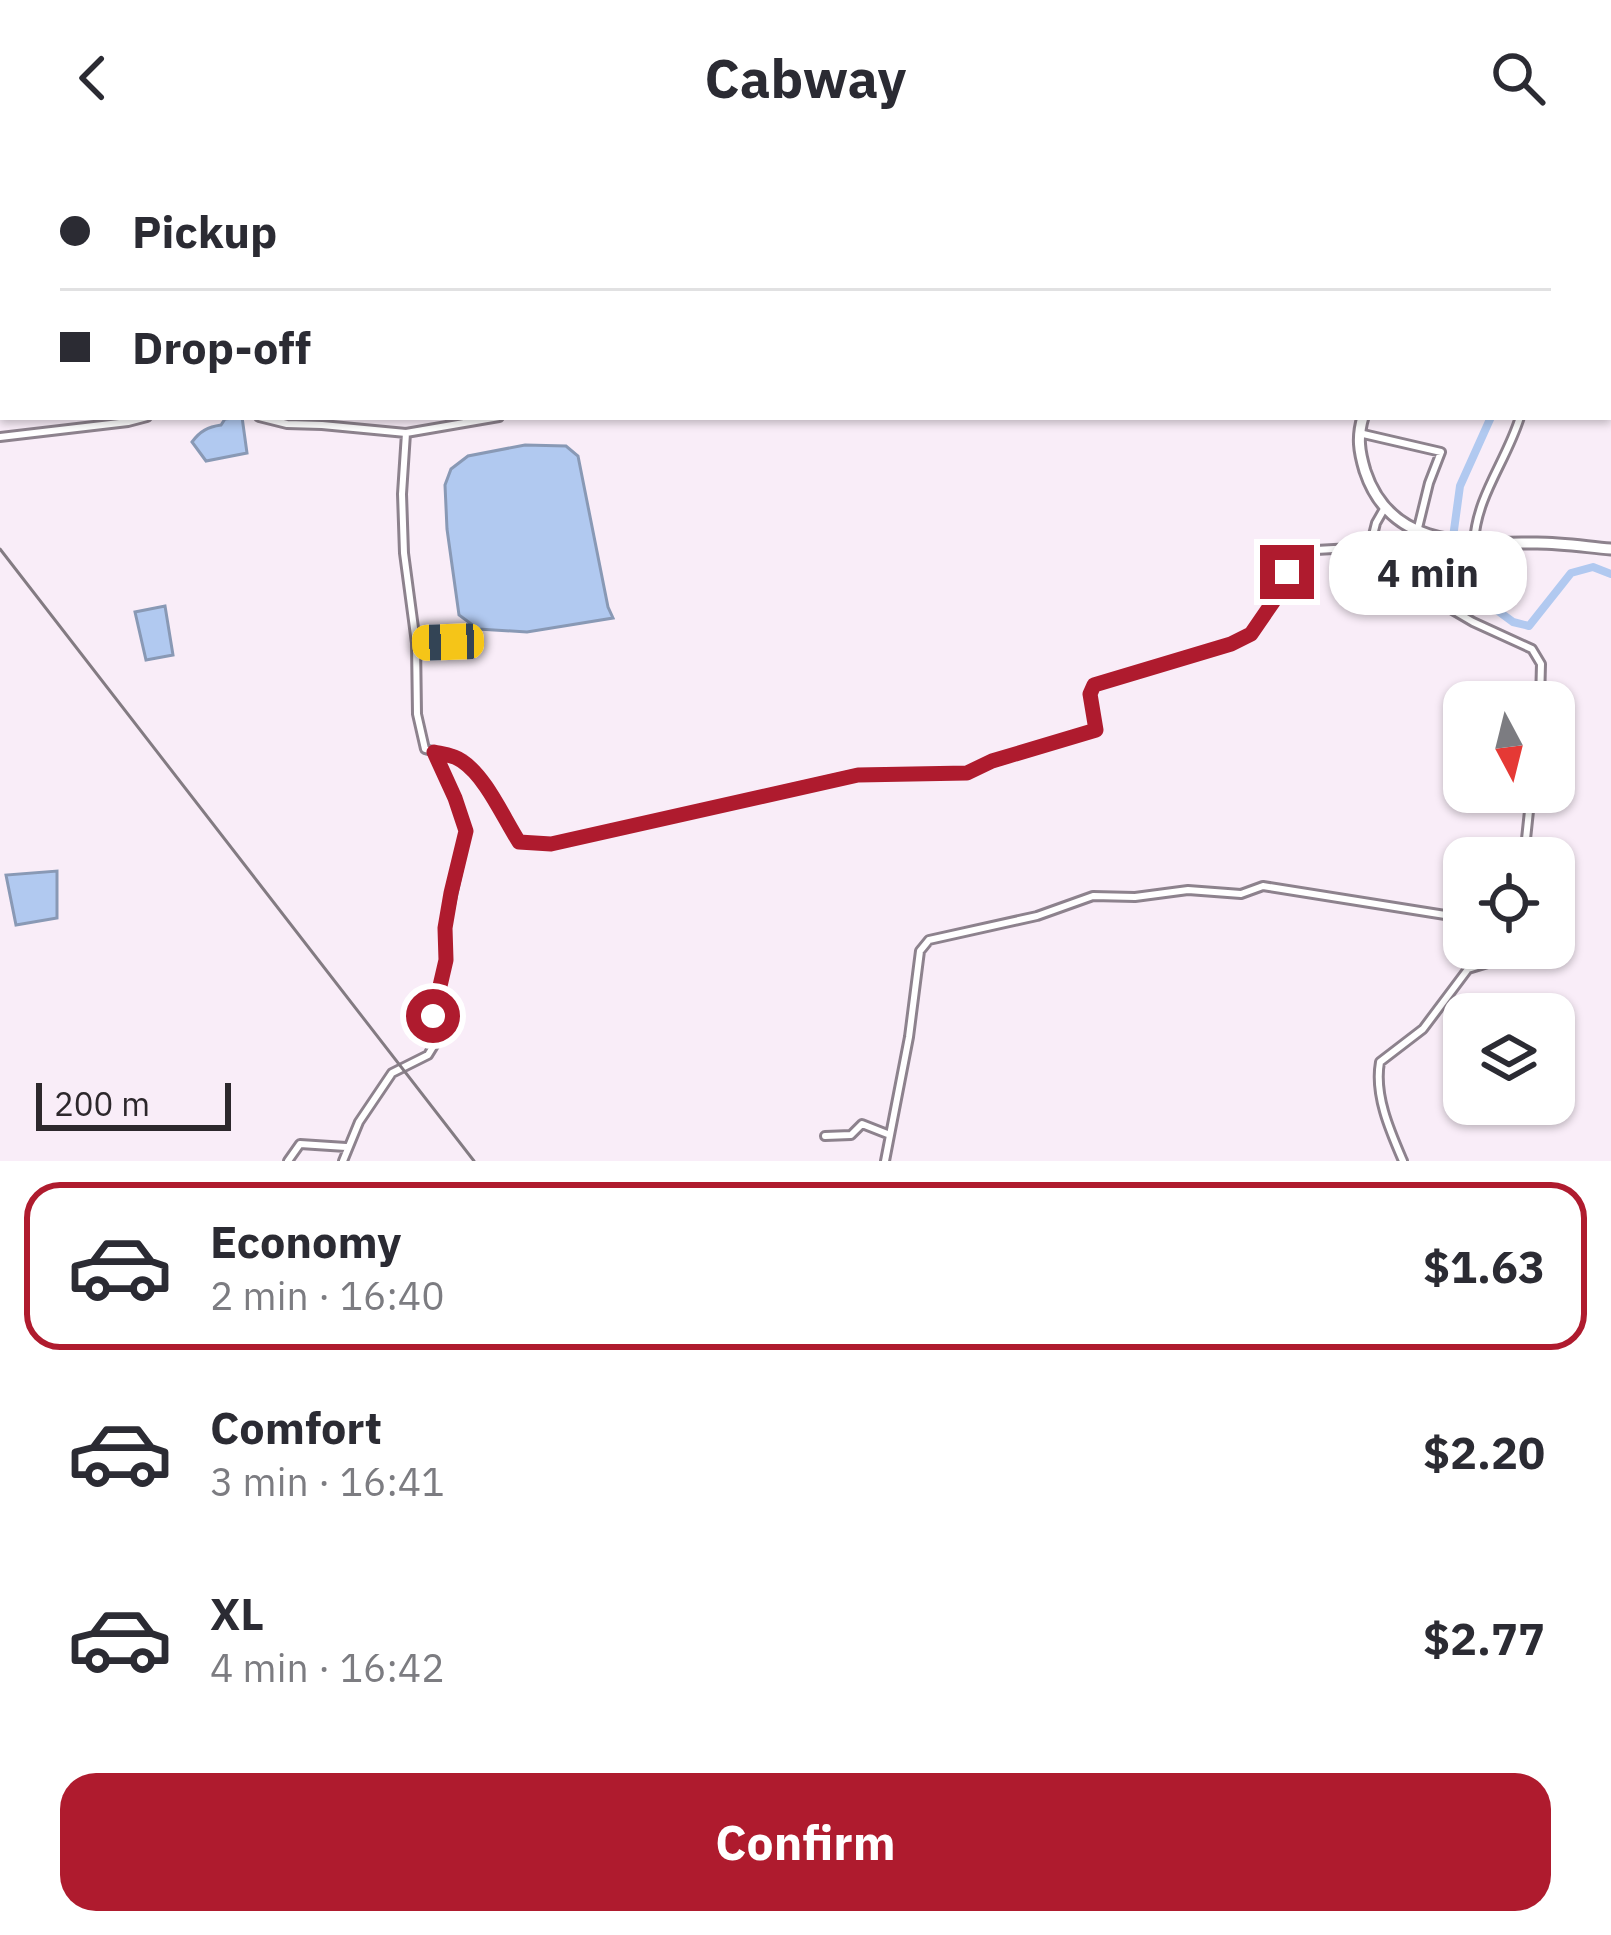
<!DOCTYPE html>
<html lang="en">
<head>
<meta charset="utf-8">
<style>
  body { margin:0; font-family:"IBM Plex Sans",sans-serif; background:#f7f7f7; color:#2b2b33; height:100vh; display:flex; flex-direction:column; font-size:45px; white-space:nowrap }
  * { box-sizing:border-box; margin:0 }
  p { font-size:39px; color:#7c7c81 }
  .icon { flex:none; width:66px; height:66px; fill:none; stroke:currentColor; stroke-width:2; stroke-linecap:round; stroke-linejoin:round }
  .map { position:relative; height:1005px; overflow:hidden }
  .sheet { display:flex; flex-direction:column; background:#fff; flex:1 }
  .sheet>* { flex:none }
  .guide { position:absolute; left:0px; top:0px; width:1611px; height:264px; box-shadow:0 3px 9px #0004; display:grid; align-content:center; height:264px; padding:0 60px; background:#fff }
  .needle { width:78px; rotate:173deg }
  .fabs { position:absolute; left:1443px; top:525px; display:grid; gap:24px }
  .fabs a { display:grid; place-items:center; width:132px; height:132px; border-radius:24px; background:#fff; box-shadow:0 3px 9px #0004; font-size:60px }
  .scale { position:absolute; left:36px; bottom:30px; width:195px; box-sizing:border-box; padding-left:12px; border:6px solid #2d282c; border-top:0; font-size:33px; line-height:42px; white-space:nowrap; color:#2d282c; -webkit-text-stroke:9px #f9edf8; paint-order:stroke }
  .end { position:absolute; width:54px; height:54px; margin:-27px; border:15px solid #af1b2e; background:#fff; box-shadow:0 0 0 6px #fff }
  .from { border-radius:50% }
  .bubble { position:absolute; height:84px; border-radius:36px; background:#fff; box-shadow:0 3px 9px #0004; font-size:39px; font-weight:700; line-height:84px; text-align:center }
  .car { position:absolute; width:36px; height:72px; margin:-36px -18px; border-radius:15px; box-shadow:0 0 9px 3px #0007; background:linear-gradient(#f5c518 24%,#345 0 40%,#f5c518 0 76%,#345 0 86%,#f5c518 0) }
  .guide b { display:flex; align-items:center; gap:42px; height:114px; font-size:45px }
  .guide b+b { border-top:3px solid #e1e1e2 }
  .guide i { width:30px; height:30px; background:#2b2b33 }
  ul { padding:21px 0 0; list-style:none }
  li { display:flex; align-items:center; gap:36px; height:168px; margin:0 24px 18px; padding:0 36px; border:6px solid transparent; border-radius:36px }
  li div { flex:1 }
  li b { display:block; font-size:45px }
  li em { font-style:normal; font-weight:700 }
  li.current { border-color:#af1b2e }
  li>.icon { width:108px; height:108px; stroke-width:1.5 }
  .cta { display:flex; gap:24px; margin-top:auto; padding:24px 60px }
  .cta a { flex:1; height:138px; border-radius:36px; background:#af1b2e; color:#fff; font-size:48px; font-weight:700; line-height:138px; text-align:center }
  header { display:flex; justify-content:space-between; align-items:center; height:156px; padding:0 60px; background:#fff; font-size:54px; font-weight:700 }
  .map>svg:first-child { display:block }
  .water { fill:#b1c9f0; stroke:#8999b5; stroke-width:3 }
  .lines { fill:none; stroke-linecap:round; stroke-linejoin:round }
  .canal { stroke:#b1c9f0; stroke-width:8 }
  .street-casing { stroke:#8d828d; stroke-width:12 }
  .secondary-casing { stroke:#8d828d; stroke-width:15 }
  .street { stroke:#fff; stroke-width:6 }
  .secondary { stroke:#fff; stroke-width:9 }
  .rail { stroke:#837b82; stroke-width:3 }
  .route { stroke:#af1b2e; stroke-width:15 }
</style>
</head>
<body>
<header><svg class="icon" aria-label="back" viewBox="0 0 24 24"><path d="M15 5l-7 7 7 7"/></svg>Cabway<svg class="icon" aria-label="search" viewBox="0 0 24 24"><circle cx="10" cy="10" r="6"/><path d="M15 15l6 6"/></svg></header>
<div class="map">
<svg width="1611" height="1005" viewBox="0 0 1611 1005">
  <rect width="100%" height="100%" fill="#f9edf8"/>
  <!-- water -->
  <path class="water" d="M242 261 247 297 206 305 192 286C200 275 208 271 221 269L225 263Z
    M525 289 566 290 578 300 608 451 613 462 527 476 478 473 459 459 447 373 445 329 451 313 468 300Z
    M165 450 173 499 146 504 135 456Z
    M57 715V762L16 769 6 719Z"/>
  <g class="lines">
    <!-- canal -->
    <path class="canal" d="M1608 123 1611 121
      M1491 261 1460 330 1448 418 1513 466 1529 470 1571 417 1593 411 1611 418"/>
    <!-- street casing -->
    <g class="street-casing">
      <path id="street" d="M123 3V0
        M649 3V0
        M1608 159 1611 156
        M259 261 287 268 322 269 406 277
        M499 261 406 277 402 338 404 397 416 487 417 558 425 593C434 596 445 597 454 600 480 610 503 662 519 686L551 688 858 618 967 617 992 606 1096 574 1090 538 1094 529 1231 488 1251 479 1273 446 1298 395 1370 391 1376 367 1384 353
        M1359 277 1441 296 1429 327 1417 376
        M0 281 128 266 147 261
        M1426 378 1421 430 1427 439 1473 466 1532 493 1541 508 1540 546
        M1474 386C1477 339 1506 306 1520 261
        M1361 441 1416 443 1427 439
        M416 487 448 486
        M1524 702 1531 636
        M825 980 851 979 862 968 890 979
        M288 1005 300 988 346 991
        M343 1005 359 966 392 917 428 899 436 886 433 859 446 804 445 772 466 675 455 642 434 596
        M885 1005 909 881 920 795 929 784 1037 760 1093 740 1135 741 1188 734 1241 738 1263 730 1464 762
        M1403 1005C1390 975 1374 939 1380 906L1423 873 1468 813 1511 800 1514 792"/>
    </g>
    <!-- secondary casing -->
    <g class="secondary-casing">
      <path id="secondary" d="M1393 0 1394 3
        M1363 261C1357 281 1359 295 1365 315 1391 394 1469 387 1537 387 1562 387 1587 391 1611 393"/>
    </g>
    <!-- street -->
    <use href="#street" class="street"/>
    <!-- secondary -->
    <use href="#secondary" class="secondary"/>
    <!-- rail -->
    <path class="rail" d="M0 393 474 1005"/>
  </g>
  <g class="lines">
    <!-- route -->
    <path class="route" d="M433 860 446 804 445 772 451 737 466 675 455 642 434 596C443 598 454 599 462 605 486 621 503 661 519 686L551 688 858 619 967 617 992 605 1096 574 1090 538 1094 529 1231 488 1251 478 1273 446 1287 416"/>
  </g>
</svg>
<div class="fabs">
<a><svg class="needle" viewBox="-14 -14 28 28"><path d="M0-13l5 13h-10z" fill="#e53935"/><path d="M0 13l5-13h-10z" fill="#7c7c81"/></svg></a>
<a><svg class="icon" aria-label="locate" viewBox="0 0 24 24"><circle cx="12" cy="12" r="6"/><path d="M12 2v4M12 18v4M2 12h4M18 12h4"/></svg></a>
<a><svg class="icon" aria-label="layers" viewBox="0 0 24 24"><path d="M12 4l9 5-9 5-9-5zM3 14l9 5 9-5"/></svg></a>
</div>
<div class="scale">200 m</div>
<i class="end from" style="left:433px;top:860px"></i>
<i class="end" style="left:1287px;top:416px"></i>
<div class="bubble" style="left:1329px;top:375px;width:198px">4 min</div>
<i class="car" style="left:448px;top:486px;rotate:268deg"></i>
<div class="guide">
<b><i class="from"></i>Pickup</b>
<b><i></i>Drop-off</b>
</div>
</div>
<section class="sheet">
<ul>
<li class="current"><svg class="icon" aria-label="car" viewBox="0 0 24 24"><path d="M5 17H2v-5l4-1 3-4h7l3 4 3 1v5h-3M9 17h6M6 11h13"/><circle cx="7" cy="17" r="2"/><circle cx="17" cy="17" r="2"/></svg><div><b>Economy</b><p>2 min · 16:40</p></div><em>$1.63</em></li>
<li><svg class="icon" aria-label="car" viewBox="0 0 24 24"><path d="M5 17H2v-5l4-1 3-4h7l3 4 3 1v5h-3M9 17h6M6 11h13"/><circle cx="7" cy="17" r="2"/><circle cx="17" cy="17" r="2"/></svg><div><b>Comfort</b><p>3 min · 16:41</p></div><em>$2.20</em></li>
<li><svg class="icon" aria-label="car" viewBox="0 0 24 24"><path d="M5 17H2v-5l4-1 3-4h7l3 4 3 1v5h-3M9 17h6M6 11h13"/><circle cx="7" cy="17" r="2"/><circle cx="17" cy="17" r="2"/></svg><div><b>XL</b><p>4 min · 16:42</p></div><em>$2.77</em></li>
</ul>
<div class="cta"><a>Confirm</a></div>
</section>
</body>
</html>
